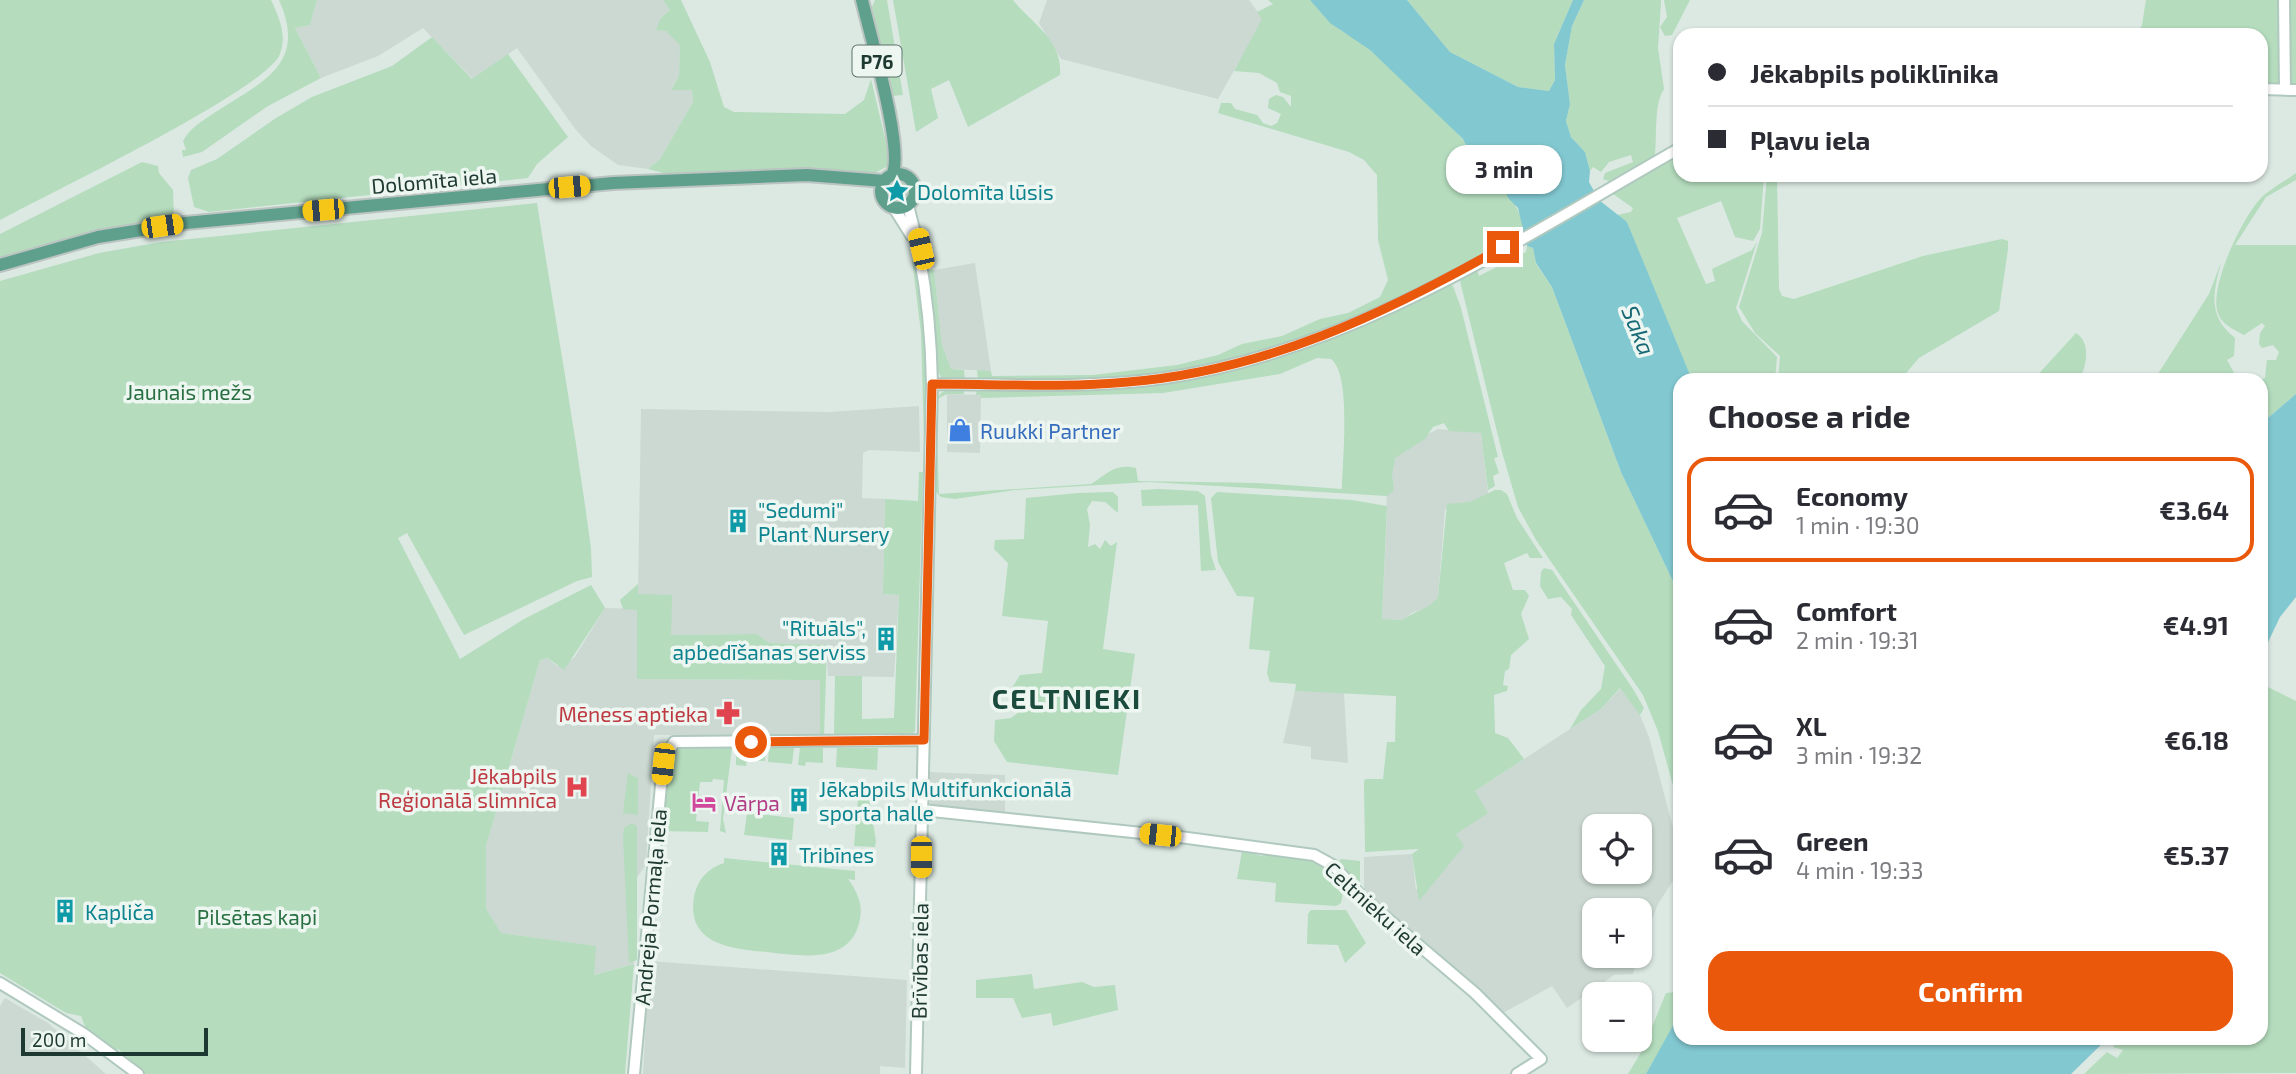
<!DOCTYPE html>
<html lang="en">
<head>
<meta charset="utf-8">
<style>
  body { margin:0; font-family:"Exo 2",sans-serif; background:#f2f2f3; color:#2b2b33; height:100vh; display:flex; flex-direction:column; font-size:26px; white-space:nowrap }
  * { box-sizing:border-box; margin:0 }
  p { font-size:23px; color:#7c7c81 }
  .icon { flex:none; width:38px; height:38px; fill:none; stroke:currentColor; stroke-width:2; stroke-linecap:round; stroke-linejoin:round }
  .map { position:relative; flex:1; overflow:hidden }
  .sheet { position:absolute; left:1673px; top:373px; width:595px; height:672px; display:flex; flex-direction:column; background:#fff; border-radius:21px; box-shadow:0 2px 5px #0004 }
  .sheet>* { flex:none }
  .guide { position:absolute; left:1673px; top:28px; width:595px; height:154px; border-radius:21px; box-shadow:0 2px 5px #0004; display:grid; align-content:center; height:154px; padding:0 35px; background:#fff }
  .buttons { position:absolute; left:1582px; top:814px; display:grid; gap:14px }
  .buttons a { display:grid; place-items:center; width:70px; height:70px; border-radius:14px; background:#fff; box-shadow:0 2px 5px #0004; font-size:35px }
  .scale { position:absolute; left:21px; bottom:18px; width:187px; box-sizing:border-box; padding-left:7px; border:4px solid #1e3931; border-top:0; font-size:19px; line-height:24px; white-space:nowrap; color:#1e3931; -webkit-text-stroke:5px #edf6f1; paint-order:stroke }
  .end { position:absolute; width:32px; height:32px; margin:-16px; border:9px solid #ea580c; background:#fff; box-shadow:0 0 0 4px #fff }
  .from { border-radius:50% }
  .bubble { position:absolute; height:49px; border-radius:21px; background:#fff; box-shadow:0 2px 5px #0004; font-size:23px; font-weight:700; line-height:49px; text-align:center }
  .car { position:absolute; width:21px; height:42px; margin:-21px -10px; border-radius:9px; box-shadow:0 0 5px 2px #0007; background:linear-gradient(#f5c518 24%,#345 0 40%,#f5c518 0 76%,#345 0 86%,#f5c518 0) }
  .guide b { display:flex; align-items:center; gap:24px; height:66px; font-size:26px }
  .guide b+b { border-top:2px solid #e1e1e2 }
  .guide i { width:18px; height:18px; background:#2b2b33 }
  ul { padding:0; list-style:none }
  li { display:flex; align-items:center; gap:21px; height:105px; margin:0 14px 10px; padding:0 21px; border:4px solid transparent; border-radius:21px }
  li div { flex:1 }
  li b { display:block; font-size:26px }
  li em { font-style:normal; font-weight:700 }
  li.current { border-color:#ea580c }
  li>.icon { width:63px; height:63px; stroke-width:1.5 }
  h2 { padding:0 35px; font-size:32px; line-height:84px }
  .action { display:flex; gap:14px; margin-top:auto; padding:14px 35px }
  .action a { flex:1; height:80px; border-radius:21px; background:#ea580c; color:#fff; font-size:28px; font-weight:700; line-height:80px; text-align:center }
  .map>svg:first-child { display:block }
  .built { fill:#cbd9d2; fill-rule:evenodd }
  .green { fill:#b4dcbd }
  .water { fill:#82c8d1 }
  .lines { fill:none; stroke-linecap:round; stroke-linejoin:round }
  .secondary-casing { stroke:#b0c9bf; stroke-width:14 }
  .primary-casing { stroke:#bcc4c1; stroke-width:16 }
  .secondary { stroke:#fff; stroke-width:10 }
  .primary { stroke:#5fa08d; stroke-width:12 }
  .route { stroke:#ea580c; stroke-width:9 }
  .labels { text-anchor:middle; dominant-baseline:central; stroke-width:7; stroke-linejoin:round; paint-order:stroke }
  .shield { fill:#edf6f1; stroke:#5c726b; stroke-width:2 }
  .shield-label { font-size:19px; font-weight:bold; fill:#1e3931 }
  .street-label { font-size:21px; fill:#1e3931; stroke:#edf6f1 }
  .culture-label { font-size:21px; fill:#0d838f; stroke:#edf6f1; text-anchor:start }
  .park-label { font-size:21px; fill:#287041; stroke:#edf6f1 }
  .shop-label { font-size:21px; fill:#366cbe; stroke:#edf6f1; text-anchor:start }
  .health-label { font-size:21px; fill:#be3a42; stroke:#edf6f1; text-anchor:end }
  .hotel-label { font-size:21px; fill:#b23c85; stroke:#edf6f1; text-anchor:start }
  .water-label { font-size:23px; font-style:italic; fill:#186975; stroke:#edf6f1 }
  .district-label { font-size:28px; font-weight:bold; letter-spacing:2px; fill:#1a4b3d; stroke:#edf6f1 }
</style>
</head>
<body>
<div class="map">
<svg width="2296" height="1074" viewBox="0 0 2296 1074">
  <rect width="100%" height="100%" fill="#dce9e3"/>
  <!-- built -->
  <path class="built" d="M317 0H663L670 10 661 18 666 31 680 44 679 76 671 89 692 90 693 102 660 159 648 169 618 165 591 146 576 130 517 48 473 79 423 28 378 56 321 78 295 28 310 25Z
    M1047 0H1249L1263 19 1218 99 1061 59 1039 23Z
    M975 263 991 371 951 369 942 345 934 270Z
    M947 394 981 395 980 453 947 452Z
    M919 406 920 452 869 450 863 453 862 498 885 499 883 594 899 595 894 677 828 676 826 645 769 643 757 634 670 635 638 594 641 409 829 412Z
    M1438 429 1481 433 1490 510 1445 509 1438 597 1432 607 1413 612 1403 620 1382 619 1387 513 1385 456Z
    M605 608 637 609V679L821 680 820 736 654 735 646 864 636 879 634 964 593 975 595 946 501 933 486 910V846L540 660 548 658 557 666 574 658Z
    M1621 688 1640 715 1649 737 1680 854 1676 876 1658 904 1640 950V910H1594V956H1638L1633 974 1614 975 1567 1008 1552 986 1503 1013 1475 985 1368 899 1364 890V857L1412 854 1416 890 1456 834 1475 791 1601 709ZM1594 826H1640V872H1594Z
    M1295 691 1344 693 1348 763 1311 759V747L1283 743Z
    M928 772 1005 775V813L930 804Z
    M649 961 907 980 905 1068 880 1066V1074H643Z
    M5 998 48 1023 106 1074H0V1006Z"/>
  <!-- green -->
  <path class="green" d="M0 0H271C279 17 288 37 279 56 260 92 48 194 0 220Z
    M279 0H317L310 25 295 28 321 78 268 106 202 152 183 157 182 150H186L183 141C190 128 202 121 214 113 262 82 308 65 279 0Z
    M663 0H681L710 62 724 107 734 112 845 114 864 100 871 79 890 159 888 166 869 176 667 174 648 169 660 159 693 102 692 90H671L679 76 680 45 666 31 656 30 661 18 670 10Z
    M875 0H887L903 95 892 96 872 7Z
    M893 0H1013C1032 24 1063 40 1060 75L968 127 949 80 931 89 938 118 916 132Z
    M1268 0H1310C1318 5 1323 17 1331 23 1343 34 1358 39 1370 50 1406 83 1521 186 1524 229 1488 248 1455 272 1419 290 1327 336 1224 373 1121 380 1074 383 1025 380 978 380L977 370 991 371 992 376 1093 375 1177 365 1218 355 1242 344 1282 336 1320 319 1348 313 1380 297 1388 280 1378 240 1377 175 1364 160 1349 152 1218 113 1221 103H1231L1235 109 1257 115 1263 123 1271 126 1277 123 1281 114 1268 108 1269 99 1276 95 1283 97 1291 107V96L1280 92 1277 83 1259 73 1234 71 1262 19 1257 12 1273 4Z
    M1407 0H1573L1554 44 1555 80 1549 91 1518 87 1450 52Z
    M1584 0H1661V3L1658 48 1664 89C1654 104 1657 133 1655 155L1609 181 1603 179 1605 173 1633 162 1631 155 1609 162 1601 172 1593 167 1590 171 1585 152 1571 137 1566 121 1570 104 1565 65 1572 26Z
    M1664 0H1690L1672 35 1665 36 1660 27 1667 17Z
    M2146 0H2296V90L2261 89V35H2137L2142 25Z
    M432 37 472 79 508 54 568 137 537 164 528 178 209 212 194 207 188 178 191 170 217 159 276 118 312 97 392 66Z
    M1680 152V175H1764L1760 229 1753 241 1735 237 1721 201 1677 218 1706 284 1715 281 1712 269 1752 250 1757 242 1736 308 1742 321 1777 357 1775 380H1680L1675 340 1627 222 1617 215 1631 212 1633 208 1613 194Z
    M142 162 158 166 159 173 173 190 174 218 92 232 0 258V234Z
    M2296 173V180L2266 197 2235 245H2296V394L2261 424V380L2265 378 2267 360H2276L2279 352 2273 345 2262 348 2259 344 2260 333 2265 326 2262 323 2244 335C2233 329 2220 324 2217 310 2211 283 2242 219 2260 199 2270 189 2284 182 2296 173Z
    M1767 175H1777L1779 289 1782 296 1794 299 1923 256 2002 239 2008 241V249L1999 311 1919 358 1900 380H1778L1780 356 1755 333 1739 307 1762 233Z
    M900 180 908 185 909 194 904 200 895 202 888 197 886 190 900 195 901 187H887L891 181Z
    M537 203C555 319 576 433 591 549L592 577 577 581 464 635 407 533 398 538 460 659 524 619 591 585 605 608 564 670 548 658 540 660 486 846V909L501 933 596 946 594 975 634 964 625 1074H146L118 1049 115 1051 102 1040 99 1041 86 1029 81 1016 66 1013 0 973V281L99 253 161 242Z
    M1527 246 1533 248 1536 264 1552 287 1621 472 1680 596V811L1658 731 1643 695 1536 540 1518 507 1502 452 1460 281 1476 267 1479 276 1526 252Z
    M912 260C927 272 934 421 924 442L921 333Z
    M2222 260C2213 292 2207 316 2235 338L2234 356 2227 360 2238 380H2154L2209 294Z
    M928 270H934L942 345 951 369 964 370 965 380H943L937 370Z
    M1447 284 1453 286 1461 308 1498 457 1494 458 1499 473 1493 476 1495 486 1488 490 1481 433 1449 431 1444 423 1433 427 1425 439 1395 458 1392 475 1394 490 1387 496 1149 482 1015 490 955 499 941 497 935 491 936 403C940 388 950 389 964 388V394H947L939 398 936 405 939 494 1091 484C1107 474 1115 463 1136 468L1138 481 1259 483 1342 489C1342 462 1352 375 1331 359L1317 358 1280 374 1163 393 981 398V395H976L977 388H1066L1258 362 1338 335Z
    M2076 333C2091 342 2087 366 2079 380H2033Z
    M919 472H923L915 731 912 735H834L835 676H862V719L894 718 899 595 883 594 885 499 918 501Z
    M1159 489 1198 491 1205 496 1211 555 1216 570 1201 571 1198 505 1142 506 1141 490Z
    M1495 490H1501L1507 494 1517 518 1543 558H1530L1527 553 1504 563 1513 590H1525L1529 596 1521 614 1529 639 1511 655 1509 669 1505 671 1503 685 1508 686 1507 691 1494 695 1495 733 1508 738 1524 759 1475 791 1488 813 1456 834 1464 846 1419 901 1412 854 1419 849 1365 852 1364 782 1365 779H1383L1387 742H1395L1396 696 1295 691 1296 684 1270 682 1267 673 1270 651 1249 649 1254 597 1237 596 1218 562 1211 498 1217 492 1352 500 1387 506 1382 619 1403 620C1415 610 1429 610 1438 597L1447 504 1470 502Z
    M1078 493 1113 492 1118 497V513L1105 502 1092 501 1087 509 1090 525 1088 547 1095 544 1100 549 1105 540 1111 546 1117 542 1103 649 1135 654 1118 775 1007 762 994 741 995 720 1011 718 1019 712 1012 688 1020 675 1042 673 1048 621 1002 616 1008 563 994 549 995 540 1024 539 1026 498Z
    M1544 568 1552 570 1633 689 1644 708 1640 715 1620 688 1601 709 1570 729 1581 710 1601 689 1605 666 1571 615 1572 609 1561 597 1548 599 1540 586 1541 572Z
    M638 584V594L672 595 671 635 757 634 769 643 827 645 824 737 820 736V680L637 679V610L623 609 620 600Z
    M2266 686 2296 701V1073L2084 1074 2107 1052 2117 1058 2123 1050 2113 1047 2120 1038H2261V700Z
    M676 746 732 748 723 819 726 833 720 831 724 780 713 779 712 782H700L696 821 709 822 708 832 662 831 667 762Z
    M736 748H766L765 761 747 760 746 766 736 765Z
    M769 748H794L792 764 768 762Z
    M800 748H823V763L806 762 805 766 798 765Z
    M837 748H878L877 770 836 767Z
    M628 773 638 778V815L623 813Z
    M866 781 876 841 875 847 854 846 858 799H864Z
    M747 813 794 818 792 840 744 835Z
    M632 823 637 826V960L629 963 623 837 624 828Z
    M1242 851 1262 856 1265 853C1294 856 1353 858 1341 903L1336 906 1275 902 1276 883 1237 879Z
    M724 858 855 871V880L848 879C857 891 863 904 860 919 852 965 801 956 767 952 733 949 686 945 694 897 697 880 708 868 724 863Z
    M1341 859 1360 861V887L1337 864Z
    M1311 910H1346L1366 943 1345 963 1338 945 1307 944 1308 914Z
    M1032 974 1034 989 1082 982 1094 987 1115 985 1118 1010 1053 1026 1051 1013 1022 1018 1013 998H976V980Z
    M1680 984 1678 1019 1646 1074H1628L1643 1049 1666 993 1676 992Z"/>
  <!-- water -->
  <path class="water" d="M1310 0H1407L1450 52 1518 87 1549 91 1555 80 1554 44 1573 0H1584L1572 26 1565 65 1570 104 1566 121 1571 137 1585 152 1590 171 1589 182 1599 200 1627 222 1692 380H1680V596L1621 472 1552 287 1536 263 1533 248 1527 246 1518 208 1509 199 1496 175 1467 147 1463 139 1370 50 1330 23Z
    M2296 394V597L2280 617 2261 657V424Z
    M1680 1013V1038H2108L2071 1074H1646Z"/>
  <g class="lines">
    <!-- secondary casing -->
    <g class="secondary-casing">
      <path id="secondary" d="M2284 0 2285 90
        M2261 89 2296 90
        M908 205C924 264 931 322 932 384L916 1074
        M894 208 911 235
        M932 384C1009 384 1088 389 1165 378 1353 351 1518 240 1680 148
        M922 810 1180 837 1314 855 1334 866 1362 897 1475 993 1541 1059 1517 1074
        M0 983 84 1034 138 1074
        M634 1074 663 764 674 742 924 740"/>
    </g>
    <!-- primary casing -->
    <g class="primary-casing">
      <path id="primary" d="M862 0C869 31 905 152 892 175
        M881 191a17 17 0 1 1 34 0a17 17 0 1 1-34 0Z
        M0 265 98 237 185 223 613 183 807 175 884 181"/>
    </g>
    <!-- secondary -->
    <use href="#secondary" class="secondary"/>
    <!-- primary -->
    <use href="#primary" class="primary"/>
  </g>
  <g class="lines">
    <!-- route -->
    <path class="route" d="M751 742 924 740 932 384C997 384 1063 388 1128 382 1265 371 1385 314 1503 247"/>
  </g>
  <!-- icons -->
  <defs>
    <g id="sight-bare" transform="scale(1.89)"><path d="M0-6L1.8-2.2L6-1.7L2.9 1.2L3.7 5.4L0 3.3L-3.7 5.4L-2.9 1.2L-6-1.7L-1.8-2.2Z" fill="#0f9aa8" stroke="#edf6f1" stroke-width="2.5" paint-order="stroke"/></g>
    <g id="shop-bare" transform="scale(1.89)"><path d="M-5-2.5h2.3a2.7 3.5 0 0 1 5.4 0H5L5.5 6h-11ZM-1.5-2.5h3a1.5 2.3 0 0 0-3 0Z" fill="#3f7fe0" stroke="#edf6f1" stroke-width="2.5" paint-order="stroke"/></g>
    <g id="building-bare" transform="scale(1.89)"><path d="M-4-6H4V6H1V3H-1V6H-4ZM-2.5-4.3h1.7v1.8h-1.7ZM.8-4.3h1.7v1.8H.8ZM-2.5-1h1.7V.8h-1.7ZM.8-1h1.7V.8H.8Z" fill="#0f9aa8" stroke="#edf6f1" stroke-width="2.5" paint-order="stroke"/></g>
    <g id="pharmacy-bare" transform="scale(1.89)"><path d="M-2-6h4v4h4v4h-4v4h-4v-4h-4v-4h4Z" fill="#e0444e" stroke="#edf6f1" stroke-width="2.5" paint-order="stroke"/></g>
    <g id="hospital-bare" transform="scale(1.89)"><path d="M-5-5h3v3.5h4V-5h3V5h-3V1.5h-4V5h-3Z" fill="#e0444e" stroke="#edf6f1" stroke-width="2.5" paint-order="stroke"/></g>
    <g id="hotel-bare" transform="scale(1.89)"><path d="M-6-4.5h1.5V1H6V5H4.5V3h-9V5H-6ZM-4 0a1.8 1.8 0 1 1 3.6 0ZM.5 0V-2.5h3Q6-2.5 6 0Z" fill="#d1479c" stroke="#edf6f1" stroke-width="2.5" paint-order="stroke"/></g>
  </defs>
  <g fill-rule="evenodd">
    <use href="#sight-bare" x="897" y="191"/>
    <use href="#shop-bare" x="960" y="430"/>
    <use href="#building-bare" x="738" y="521"/>
    <use href="#building-bare" x="886" y="639"/>
    <use href="#pharmacy-bare" x="728" y="713"/>
    <use href="#hospital-bare" x="577" y="787"/>
    <use href="#building-bare" x="799" y="800"/>
    <use href="#hotel-bare" x="704" y="802"/>
    <use href="#building-bare" x="779" y="854"/>
    <use href="#building-bare" x="65" y="911"/>
  </g>
  <g class="labels">
    <!-- shield labels -->
    <rect class="shield" x="852.5" y="45.5" width="49" height="31" rx="5"/>
    <g class="shield-label">
      <text x="877" y="61">P76</text>
    </g>
    <!-- street labels -->
    <g class="street-label">
      <text transform="translate(434 180) rotate(-5)">Dolomīta iela</text>
      <text transform="translate(650 907) rotate(-85)">Andreja Pormaļa iela</text>
      <text transform="translate(1376 908) rotate(42)">Celtnieku iela</text>
      <text transform="translate(919 961) rotate(-89)">Brīvības iela</text>
    </g>
    <!-- culture labels -->
    <g class="culture-label">
      <text x="917" y="191">Dolomīta lūsis</text>
      <text x="758" y="509">"Sedumi"<tspan x="758" dy="24">Plant Nursery</tspan></text>
      <text x="866" y="627" text-anchor="end">"Rituāls",<tspan x="866" dy="24">apbedīšanas serviss</tspan></text>
      <text x="819" y="788">Jēkabpils Multifunkcionālā<tspan x="819" dy="24">sporta halle</tspan></text>
      <text x="799" y="854">Tribīnes</text>
      <text x="85" y="911">Kapliča</text>
    </g>
    <!-- park labels -->
    <g class="park-label">
      <text x="189" y="391">Jaunais mežs</text>
      <text x="257" y="916">Pilsētas kapi</text>
    </g>
    <!-- shop labels -->
    <g class="shop-label">
      <text x="980" y="430">Ruukki Partner</text>
    </g>
    <!-- health labels -->
    <g class="health-label">
      <text x="708" y="713">Mēness aptieka</text>
      <text x="557" y="775">Jēkabpils<tspan x="557" dy="24">Reģionālā slimnīca</tspan></text>
    </g>
    <!-- hotel labels -->
    <g class="hotel-label">
      <text x="724" y="802">Vārpa</text>
    </g>
    <!-- water labels -->
    <g class="water-label">
      <text transform="translate(1639 330) rotate(68)">Saka</text>
    </g>
    <!-- district labels -->
    <g class="district-label">
      <text x="1067" y="698">CELTNIEKI</text>
    </g>
  </g>
</svg>
<div class="buttons">
<a><svg class="icon" aria-label="locate" viewBox="0 0 24 24"><circle cx="12" cy="12" r="6"/><path d="M12 2v4M12 18v4M2 12h4M18 12h4"/></svg></a>
<a>+</a>
<a>−</a>
</div>
<div class="scale">200 m</div>
<i class="end from" style="left:751px;top:742px"></i>
<i class="end" style="left:1503px;top:247px"></i>
<div class="bubble" style="left:1446px;top:145px;width:116px">3 min</div>
<i class="car" style="left:569px;top:187px;rotate:85deg"></i>
<i class="car" style="left:323px;top:210px;rotate:265deg"></i>
<i class="car" style="left:162px;top:226px;rotate:82deg"></i>
<i class="car" style="left:921px;top:249px;rotate:347deg"></i>
<i class="car" style="left:663px;top:764px;rotate:186deg"></i>
<i class="car" style="left:1160px;top:835px;rotate:276deg"></i>
<i class="car" style="left:921px;top:857px;rotate:180deg"></i>
<div class="guide">
<b><i class="from"></i>Jēkabpils poliklīnika</b>
<b><i></i>Pļavu iela</b>
</div>
<section class="sheet">
<h2>Choose a ride</h2>
<ul>
<li class="current"><svg class="icon" aria-label="car" viewBox="0 0 24 24"><path d="M5 17H2v-5l4-1 3-4h7l3 4 3 1v5h-3M9 17h6M6 11h13"/><circle cx="7" cy="17" r="2"/><circle cx="17" cy="17" r="2"/></svg><div><b>Economy</b><p>1 min · 19:30</p></div><em>€3.64</em></li>
<li><svg class="icon" aria-label="car" viewBox="0 0 24 24"><path d="M5 17H2v-5l4-1 3-4h7l3 4 3 1v5h-3M9 17h6M6 11h13"/><circle cx="7" cy="17" r="2"/><circle cx="17" cy="17" r="2"/></svg><div><b>Comfort</b><p>2 min · 19:31</p></div><em>€4.91</em></li>
<li><svg class="icon" aria-label="car" viewBox="0 0 24 24"><path d="M5 17H2v-5l4-1 3-4h7l3 4 3 1v5h-3M9 17h6M6 11h13"/><circle cx="7" cy="17" r="2"/><circle cx="17" cy="17" r="2"/></svg><div><b>XL</b><p>3 min · 19:32</p></div><em>€6.18</em></li>
<li><svg class="icon" aria-label="car" viewBox="0 0 24 24"><path d="M5 17H2v-5l4-1 3-4h7l3 4 3 1v5h-3M9 17h6M6 11h13"/><circle cx="7" cy="17" r="2"/><circle cx="17" cy="17" r="2"/></svg><div><b>Green</b><p>4 min · 19:33</p></div><em>€5.37</em></li>
</ul>
<div class="action"><a>Confirm</a></div>
</section>
</div>
</body>
</html>
